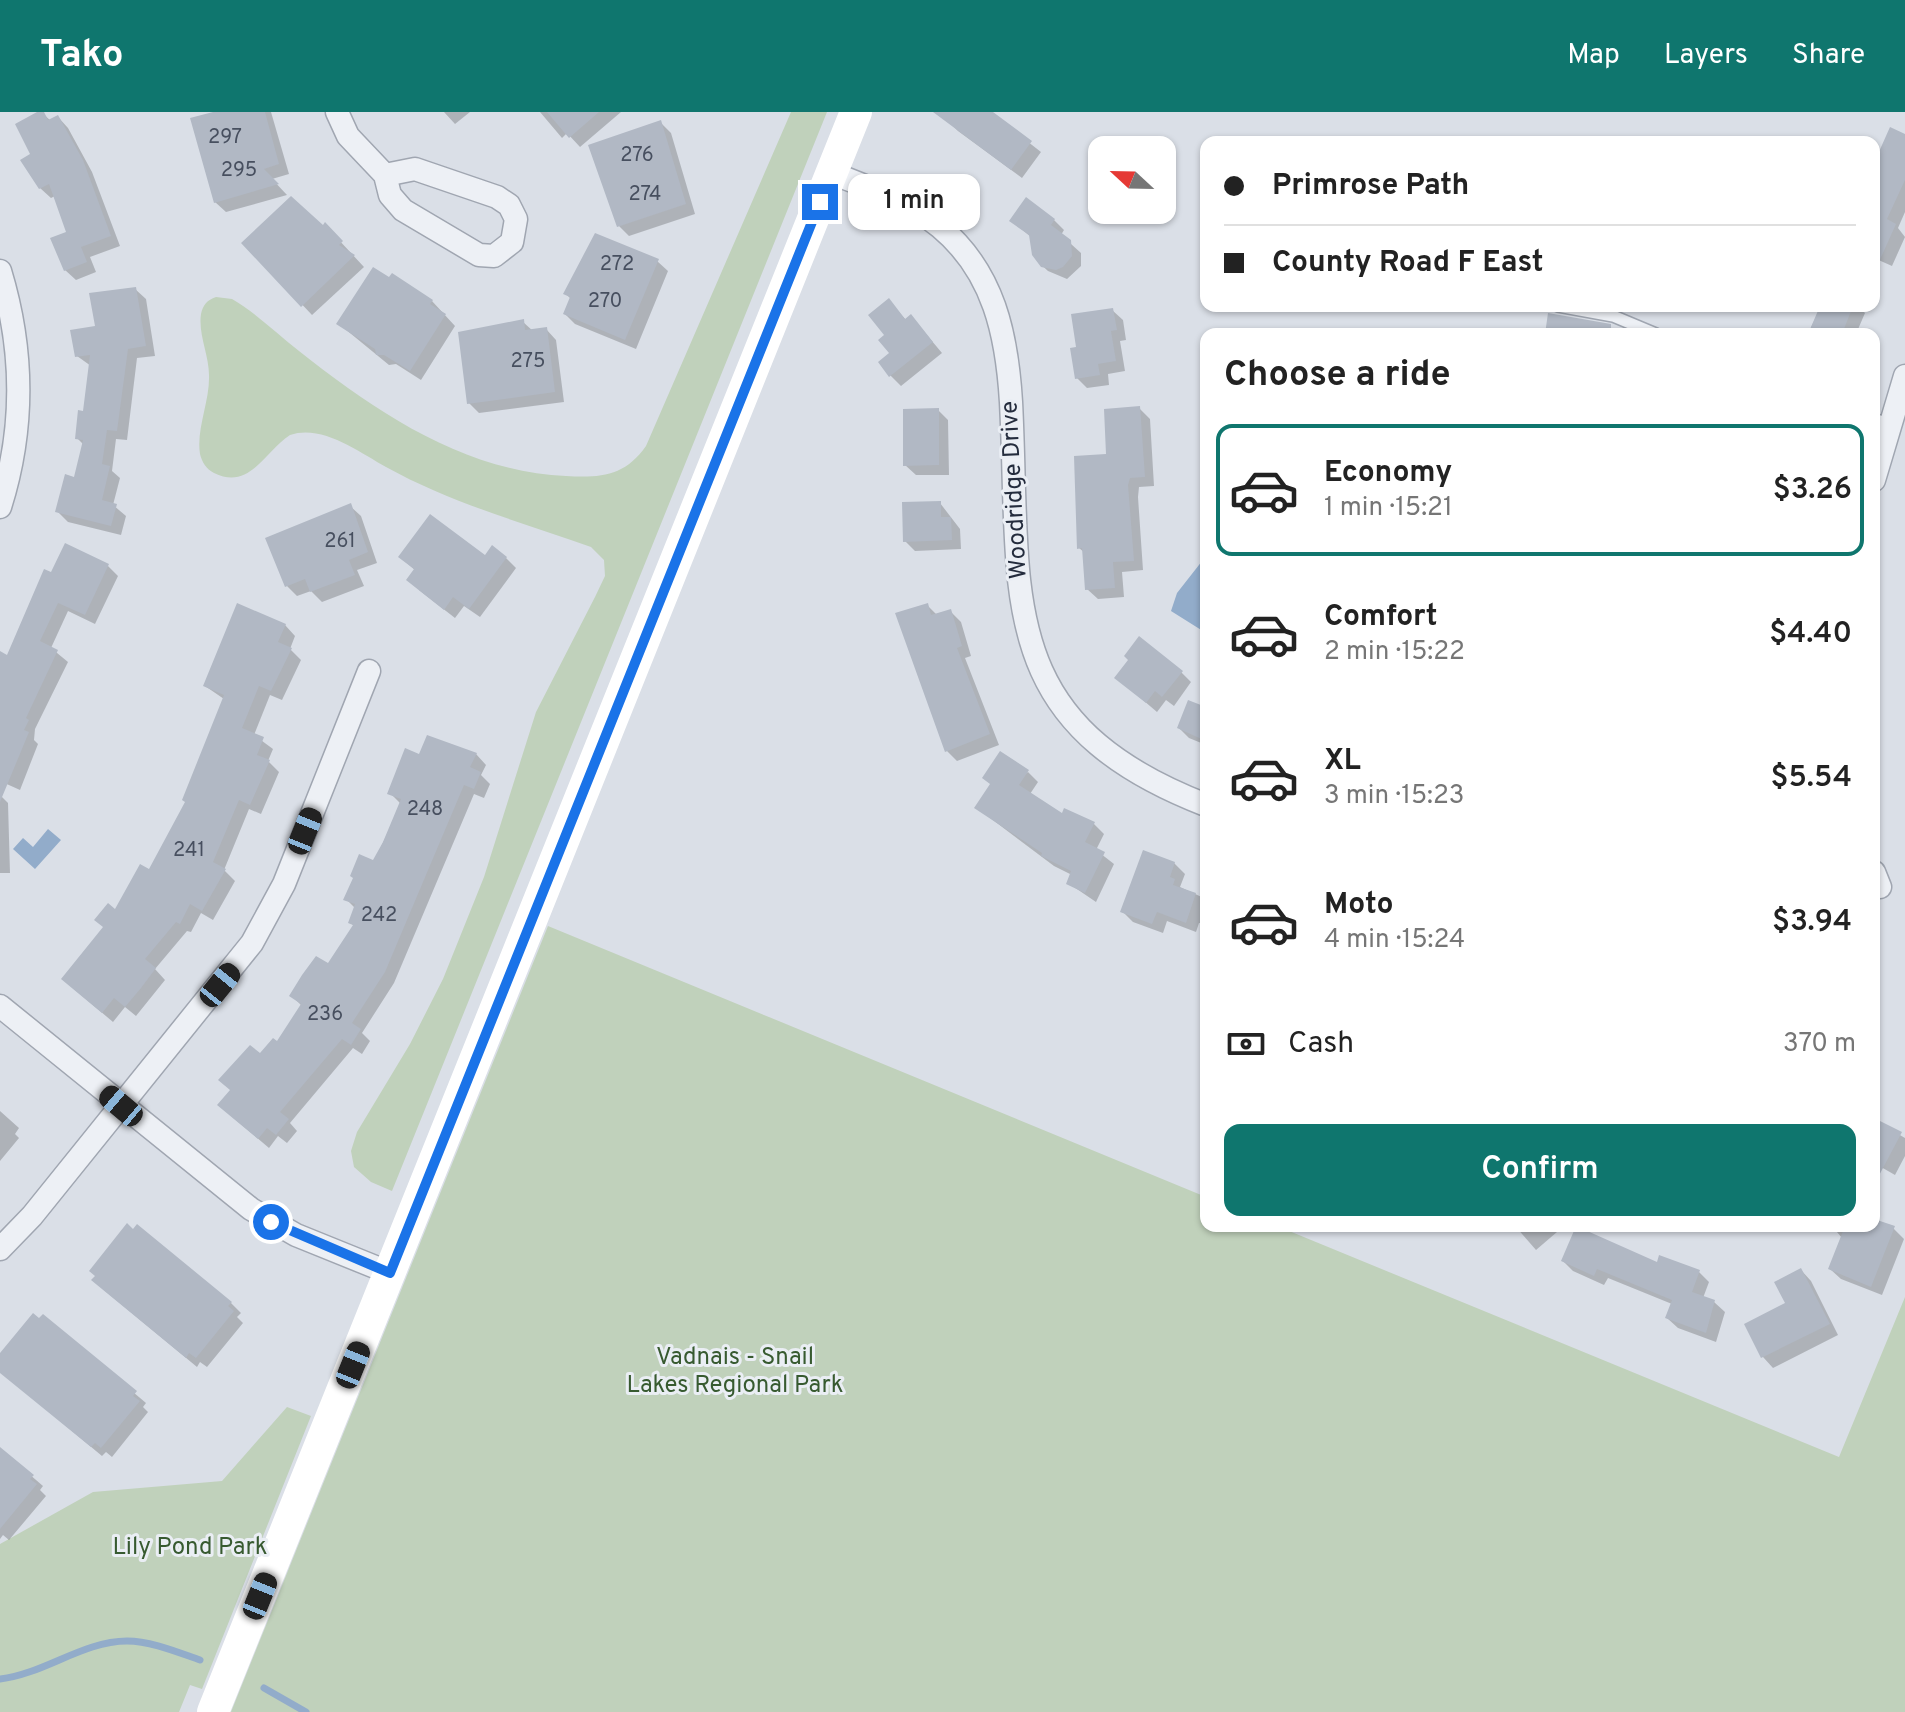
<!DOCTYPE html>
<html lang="en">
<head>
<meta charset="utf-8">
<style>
  body { margin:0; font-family:Overpass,sans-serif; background:#f6f6f6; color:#222; height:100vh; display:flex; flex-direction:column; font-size:30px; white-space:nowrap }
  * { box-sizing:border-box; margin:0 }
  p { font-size:26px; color:#767676 }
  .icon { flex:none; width:44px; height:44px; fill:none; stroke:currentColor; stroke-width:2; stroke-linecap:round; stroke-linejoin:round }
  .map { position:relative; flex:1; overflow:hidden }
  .panel { position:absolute; left:1200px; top:216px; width:680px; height:904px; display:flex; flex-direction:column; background:#fff; border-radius:16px; box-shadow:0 2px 6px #0004 }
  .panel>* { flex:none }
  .top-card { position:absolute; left:1200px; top:24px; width:680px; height:176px; border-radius:16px; box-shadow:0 2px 6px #0004; display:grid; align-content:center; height:176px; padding:0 24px; background:#fff }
  .needle { width:52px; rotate:292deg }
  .controls { position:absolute; left:1088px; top:24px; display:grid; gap:16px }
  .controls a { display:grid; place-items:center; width:88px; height:88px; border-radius:16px; background:#fff; box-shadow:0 2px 6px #0004; font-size:40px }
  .end { position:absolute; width:36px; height:36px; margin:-18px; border:10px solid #1a73e8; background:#fff; box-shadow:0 0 0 4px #fff }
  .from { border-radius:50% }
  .bubble { position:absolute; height:56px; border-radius:16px; background:#fff; box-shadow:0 2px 6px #0004; font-size:26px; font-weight:600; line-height:56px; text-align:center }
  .car { position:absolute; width:24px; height:48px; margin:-24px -12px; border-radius:10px; box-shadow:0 0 6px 2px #0007; background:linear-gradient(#222 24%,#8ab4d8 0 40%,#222 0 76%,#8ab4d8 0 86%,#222 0) }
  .top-card b { display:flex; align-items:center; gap:28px; height:76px; font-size:30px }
  .top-card b+b { border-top:2px solid #e0e0e0 }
  .top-card i { width:20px; height:20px; background:#222 }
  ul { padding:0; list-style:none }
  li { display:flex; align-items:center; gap:24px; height:132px; margin:0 16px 12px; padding:0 8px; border:4px solid transparent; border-radius:16px }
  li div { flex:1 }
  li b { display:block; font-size:30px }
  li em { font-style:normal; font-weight:600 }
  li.on { border-color:#0f766e }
  li>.icon { width:72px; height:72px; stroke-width:1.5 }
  h2 { padding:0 24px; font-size:36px; line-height:96px }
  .pay { display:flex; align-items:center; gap:20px; height:88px; padding:0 24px; font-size:30px }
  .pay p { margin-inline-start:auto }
  .action { display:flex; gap:16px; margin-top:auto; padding:16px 24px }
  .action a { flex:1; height:92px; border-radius:16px; background:#0f766e; color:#fff; font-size:32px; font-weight:600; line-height:92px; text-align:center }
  header { display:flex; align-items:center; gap:48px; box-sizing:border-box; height:112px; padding:0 40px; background:#0f766e; color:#fff }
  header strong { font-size:38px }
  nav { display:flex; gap:44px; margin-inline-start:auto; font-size:28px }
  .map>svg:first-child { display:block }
  .green { fill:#c0d1bb }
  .water { fill:#92acca }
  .shadow { fill:#0003 }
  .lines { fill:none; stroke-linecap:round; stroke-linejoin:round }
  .stream { stroke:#92acca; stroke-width:7 }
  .building { fill:#b1b8c4 }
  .lane-casing { stroke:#a0a6b1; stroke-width:14 }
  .street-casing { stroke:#a0a6b1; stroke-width:25 }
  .lane { stroke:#edf0f5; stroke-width:11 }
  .street { stroke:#edf0f5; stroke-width:22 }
  .secondary { stroke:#fff; stroke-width:32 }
  .route { stroke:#1a73e8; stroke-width:10 }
  .labels { text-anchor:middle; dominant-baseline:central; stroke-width:6; stroke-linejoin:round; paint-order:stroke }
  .number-label { font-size:20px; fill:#474f5f }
  .street-label { font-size:24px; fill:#242c3d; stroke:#eaeef4 }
  .park-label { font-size:24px; fill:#375a30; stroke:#eaeef4 }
</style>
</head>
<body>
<header>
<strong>Tako</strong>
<nav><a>Map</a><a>Layers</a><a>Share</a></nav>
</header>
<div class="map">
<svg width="1905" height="1600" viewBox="0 0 1905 1600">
  <rect width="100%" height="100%" fill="#dadfe7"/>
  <!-- green -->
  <path class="green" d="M791 0H827L392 1079 371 1070 354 1055 351 1039 357 1020 410 932 443 867 484 765 536 600 595 485 605 464 604 448 591 435C521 410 451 391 386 355 359 340 322 312 290 323 265 339 250 379 214 361 206 357 202 350 200 342 196 317 210 289 209 263 209 243 198 222 201 202 203 193 207 188 216 185L232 187C256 201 277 222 299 239 376 300 465 360 566 364 601 366 625 364 646 334Z
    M548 814 1206 1085V1114H1277L1839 1345 1905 1185V1600H231Z
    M287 1295 311 1304 202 1577 190 1573 179 1600H0V1432L93 1380 222 1369Z"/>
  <!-- water -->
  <path class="water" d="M1206 444V521L1171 499 1177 481Z
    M48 717 61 728 35 757 13 737 23 726 33 735Z"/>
  <!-- shadow -->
  <path class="shadow" d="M41 0 51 9 58 5 68 16 92 60 120 134 90 145 96 160 76 168 65 158 69 121 55 84 51 86 40 76 23 49 32 43Z
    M217 0H271L289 62 272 67 287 83 226 100 215 90Z
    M444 0H470L455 12Z
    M540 0H621L580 35 567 21 562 26Z
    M955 0H990L1041 40 1022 66 958 19 948 9Z
    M661 11 671 21 695 102 629 124 619 114Z
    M1905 24V100L1898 116 1905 125 1892 154 1874 146V51Z
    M1011 108H1054L1064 118 1061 123 1081 141V154L1067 167 1048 159 1037 149 1032 126Z
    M325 113 364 155 312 203 244 131Z
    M657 149 668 159 636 237 575 212 565 202 571 187 565 181Z
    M135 177 146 187 155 244 137 246 127 328 116 327 112 359 120 366 113 393 126 404 121 423 68 410 58 400 75 367 84 333 77 326 85 301 91 254 77 244 97 215Z
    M432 189 455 214 421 268 396 252 389 253 339 212Z
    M889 189 906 208 911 204 942 241 901 274 890 263 892 242 887 224Z
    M1821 194H1858L1865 201 1856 222H1808Z
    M1112 198 1123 208 1126 228 1120 229 1125 259 1108 262 1109 273 1087 276 1077 266 1078 237Z
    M523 210 533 219 546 217 556 228 564 290 479 301 469 291Z
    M1139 296 1150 307 1154 374 1139 375 1138 385 1143 458 1122 460 1124 485 1098 487 1087 477 1085 441 1079 436Z
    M938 298 948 308 949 363H916L905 353Z
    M940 391 960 417 961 437 915 439 905 429Z
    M350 394 361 404 377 451 357 458 364 474 322 490 311 479 297 484 287 474Z
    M400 445 506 446 516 456 480 505 464 494 455 506 419 478 416 459Z
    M108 454 118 464 95 512 68 499 51 536 68 550 35 617 34 628 38 632 20 678 0 669V542L8 545 52 463Z
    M927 493 937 503 950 499 961 510 971 544 965 546 999 633 957 649 947 639Z
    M285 513 295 524 290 537 301 548 282 588 270 583 254 623 273 637 268 649 279 660 261 702 249 697 224 758 235 769 213 808 201 801 191 820 187 819 155 857 165 868 136 904 125 895 113 910 74 877 116 800 150 760 187 690 224 587 205 574Z
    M1181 560 1191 570 1174 594 1166 588 1157 600 1117 566Z
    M1206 597V633L1189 626 1179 616Z
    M476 642 486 653 481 663 490 672 484 686 474 682 394 871 362 921 370 929 362 942 353 936 290 1011 297 1019 287 1031 278 1024 269 1036 230 1003 260 944 277 932 302 894 291 883 328 854 354 814 350 810 356 797 346 787 374 750 401 692 390 681 420 644Z
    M1028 660 1038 670 1030 682 1063 704 1094 712 1104 722 1096 738 1114 752 1096 790 1068 771 1072 763 1054 754 977 696Z
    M0 683 8 691 10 761H0Z
    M1174 751 1185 762 1180 775 1206 787V812L1199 811 1196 820 1167 809 1163 821 1133 810 1123 800Z
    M0 999 19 1016 15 1022 19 1026 0 1049Z
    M1874 1008 1905 1026V1044L1895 1063 1874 1051Z
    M1874 1101 1879 1106 1877 1110 1894 1117 1904 1127 1882 1183 1841 1167 1830 1157 1842 1126 1832 1114H1874Z
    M1515 1114H1564L1536 1138Z
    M1563 1149 1698 1159 1709 1170 1703 1186 1714 1190 1725 1200 1716 1230 1678 1216 1667 1206 1672 1192 1608 1166 1604 1173 1573 1159Z
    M1801 1158 1811 1169 1838 1223 1773 1256 1763 1245 1747 1213 1788 1192Z
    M104 1178 231 1191 241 1201 237 1205 243 1211 207 1255 200 1250 197 1255Z
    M43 1204 146 1291 143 1295 148 1300 112 1345 106 1340 102 1344 0 1259V1244Z
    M0 1337 43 1374 40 1378 46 1384 9 1428 3 1423 0 1427Z"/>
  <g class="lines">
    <!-- stream -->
    <path class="stream" d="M0 1567C44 1562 83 1529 127 1529 151 1529 177 1540 200 1548
      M264 1576 306 1600"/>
  </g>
  <!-- building -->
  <path class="building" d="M37 0H44L48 8 58 3 83 48 111 124 81 135 87 150 64 159 50 126 66 120 49 72 39 77 20 48 30 42 15 12Z
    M213 0H265L279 52 264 57 279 72 214 91 190 6Z
    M547 0H599L569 26Z
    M933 0H993L1032 29 1011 58Z
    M661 8 686 92 617 115 588 33Z
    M1890 15 1905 22V68L1887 107 1896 112 1874 161V51Z
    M291 84 323 113 325 110 343 129 339 133 355 143 301 195 241 131Z
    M1026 85 1055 107 1051 113 1071 128 1072 144 1063 155 1056 158 1041 155 1032 143 1029 123 1009 109Z
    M595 121 659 147 625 228 563 202 570 185 563 182Z
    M373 155 389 165 392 161 433 188 430 192 446 202 410 259 384 243H376L375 237 336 212Z
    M136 175 146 234 128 237 117 319 107 318 102 352 110 354 102 388 117 392 111 414 55 400 65 362 74 365 83 328 75 327 78 298 83 299 90 243 75 245 70 218 95 214 89 181Z
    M889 186 905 207 911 202 933 230 889 265 878 250 889 241 878 228 884 223 868 203Z
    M1820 194H1853L1842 222H1808Z
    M1113 196 1117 218 1111 219 1116 249 1098 252 1100 263 1075 267 1070 236 1076 235 1071 202Z
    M1548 201 1611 212V222H1545Z
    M524 207 525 218 547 215 555 280 467 292 458 220Z
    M1140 294 1145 365 1130 366 1128 373 1134 449 1113 450 1115 476 1085 478 1082 436 1077 437 1074 344 1106 342 1104 297Z
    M939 296V353L903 354V297Z
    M941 389V405H951L952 428 903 430 902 390Z
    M351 391 368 440 349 448 355 463 310 480 305 467 285 475 265 426Z
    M430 402 485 443 492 433 507 445 469 497 453 485 444 498 406 468 414 457 398 445Z
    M65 431 109 452 85 503 58 491 40 529 58 538 26 606 29 608 24 618 29 620 0 690V539L7 543 44 457 51 460Z
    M237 491 286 512 278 530 292 536 271 579 259 574 242 616 264 625 257 643 270 648 250 693 239 688 213 750 226 757 202 799 190 792 180 812 176 810 145 847 156 856 141 876 125 895 114 886 102 901 61 867 103 815 94 808 108 791 115 797 140 752 149 757 185 690 182 688 224 583 203 574Z
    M928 491 931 503 951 497 962 534 957 536 990 622 945 640 895 501Z
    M1139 524 1183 559 1162 585 1155 579 1146 591 1114 566 1128 548 1124 544Z
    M1188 588 1206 595V629L1177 616Z
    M427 623 477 641 470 655 481 660 474 677 464 673 385 860 352 911 361 917 351 933 342 927 280 1000 289 1007 276 1023 267 1016 258 1027 217 993 230 978 218 968 250 933 260 941 273 926 277 929 301 892 289 884 302 863 316 844 328 851 353 813 348 811 355 792 343 788 353 766 350 764 359 742 373 748 383 730 401 687 387 682 405 636 419 642Z
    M1000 639 1029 658 1019 673 1062 701 1064 696 1095 710 1085 730 1105 740 1085 781 1066 772 1071 759 1041 744 1042 741 974 696 990 672 982 666Z
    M1143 738 1175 750 1170 765 1175 767 1173 773 1196 781 1186 811 1157 800 1152 812 1120 800Z
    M1874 1006 1902 1020 1874 1073Z
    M1874 1107 1895 1114 1871 1175 1828 1157 1845 1114H1874Z
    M127 1111 133 1117 137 1112 232 1190 228 1194 234 1199 196 1246 189 1241 186 1246 91 1168 95 1164 89 1159Z
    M1576 1114 1657 1150 1659 1143 1700 1158 1692 1180 1715 1188 1706 1221 1665 1206 1672 1188 1597 1157 1594 1164 1561 1149Z
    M1801 1156 1830 1212 1761 1246 1744 1212 1785 1191 1774 1170Z
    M33 1201 39 1206 43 1202 137 1279 133 1284 140 1289 101 1336 95 1331 91 1335 0 1261V1241Z
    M0 1335 34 1363 30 1367 37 1372 0 1417Z"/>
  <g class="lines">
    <!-- lane casing -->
    <g class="lane-casing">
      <path id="lane" d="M1558 194 1613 204 1656 222
        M1874 307 1890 313"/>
    </g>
    <!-- street casing -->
    <g class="street-casing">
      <path id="street" d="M337 0 348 24 385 63 390 83 403 98 479 143 494 144 512 130 516 107 509 93 497 85 415 57 385 63
        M832 61C870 76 908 89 940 115 994 160 1007 223 1011 290 1021 484 992 610 1206 693
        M0 159C24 238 25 316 0 395
        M1874 368 1905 264
        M1874 760 1880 775
        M0 894 251 1097 296 1123 390 1161
        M0 1137 32 1104 252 831 284 772 369 559"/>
    </g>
    <!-- lane -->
    <use href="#lane" class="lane"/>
    <!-- street -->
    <use href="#street" class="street"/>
    <!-- secondary -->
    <path class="secondary" d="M213 1600 856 0"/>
  </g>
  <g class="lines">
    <!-- route -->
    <path class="route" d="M271 1110 390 1161 820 90"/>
  </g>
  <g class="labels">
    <!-- number labels -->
    <g class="number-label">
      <text x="225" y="26">297</text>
      <text x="637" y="44">276</text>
      <text x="239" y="59">295</text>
      <text x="645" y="83">274</text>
      <text x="617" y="153">272</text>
      <text x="605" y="190">270</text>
      <text x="528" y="250">275</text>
      <text x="340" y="430">261</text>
      <text x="425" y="698">248</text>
      <text x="189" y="739">241</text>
      <text x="379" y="804">242</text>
      <text x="325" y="903">236</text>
    </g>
    <!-- street labels -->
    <g class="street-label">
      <text transform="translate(1015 378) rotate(-93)">Woodridge Drive</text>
    </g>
    <!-- park labels -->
    <g class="park-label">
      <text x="735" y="1246">Vadnais - Snail<tspan x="735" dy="28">Lakes Regional Park</tspan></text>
      <text x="190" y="1436">Lily Pond Park</text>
    </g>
  </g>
</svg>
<div class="controls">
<a><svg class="needle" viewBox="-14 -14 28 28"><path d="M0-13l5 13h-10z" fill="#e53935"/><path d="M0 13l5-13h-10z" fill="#767676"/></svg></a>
</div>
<i class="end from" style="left:271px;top:1110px"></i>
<i class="end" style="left:820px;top:90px"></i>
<div class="bubble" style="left:848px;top:62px;width:132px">1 min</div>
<i class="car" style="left:305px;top:719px;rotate:22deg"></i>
<i class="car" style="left:220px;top:873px;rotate:39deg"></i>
<i class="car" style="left:121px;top:994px;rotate:310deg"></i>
<i class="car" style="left:353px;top:1253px;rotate:22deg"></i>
<i class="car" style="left:260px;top:1484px;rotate:22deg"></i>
<div class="top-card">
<b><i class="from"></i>Primrose Path</b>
<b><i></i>County Road F East</b>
</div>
<section class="panel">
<h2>Choose a ride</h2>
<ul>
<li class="on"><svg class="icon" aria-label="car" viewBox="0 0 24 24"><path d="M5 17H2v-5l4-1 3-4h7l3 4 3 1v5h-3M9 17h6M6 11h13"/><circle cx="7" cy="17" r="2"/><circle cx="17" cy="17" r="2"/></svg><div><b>Economy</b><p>1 min · 15:21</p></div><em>$3.26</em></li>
<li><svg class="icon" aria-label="car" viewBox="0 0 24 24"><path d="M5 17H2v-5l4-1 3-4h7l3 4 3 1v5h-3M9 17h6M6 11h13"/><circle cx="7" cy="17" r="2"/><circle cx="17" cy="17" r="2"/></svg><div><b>Comfort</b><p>2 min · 15:22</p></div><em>$4.40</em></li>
<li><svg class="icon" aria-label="car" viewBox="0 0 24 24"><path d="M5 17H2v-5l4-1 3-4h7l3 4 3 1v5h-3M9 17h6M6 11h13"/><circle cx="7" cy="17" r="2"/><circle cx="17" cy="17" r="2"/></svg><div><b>XL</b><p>3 min · 15:23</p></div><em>$5.54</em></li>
<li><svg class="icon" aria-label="car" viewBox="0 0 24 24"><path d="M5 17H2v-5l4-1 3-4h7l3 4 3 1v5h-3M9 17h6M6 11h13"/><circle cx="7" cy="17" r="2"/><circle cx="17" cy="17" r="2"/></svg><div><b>Moto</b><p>4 min · 15:24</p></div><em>$3.94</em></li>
</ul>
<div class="pay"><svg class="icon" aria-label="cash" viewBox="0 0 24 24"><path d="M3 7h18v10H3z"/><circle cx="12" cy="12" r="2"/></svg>Cash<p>370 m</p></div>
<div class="action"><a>Confirm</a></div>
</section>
</div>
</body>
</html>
